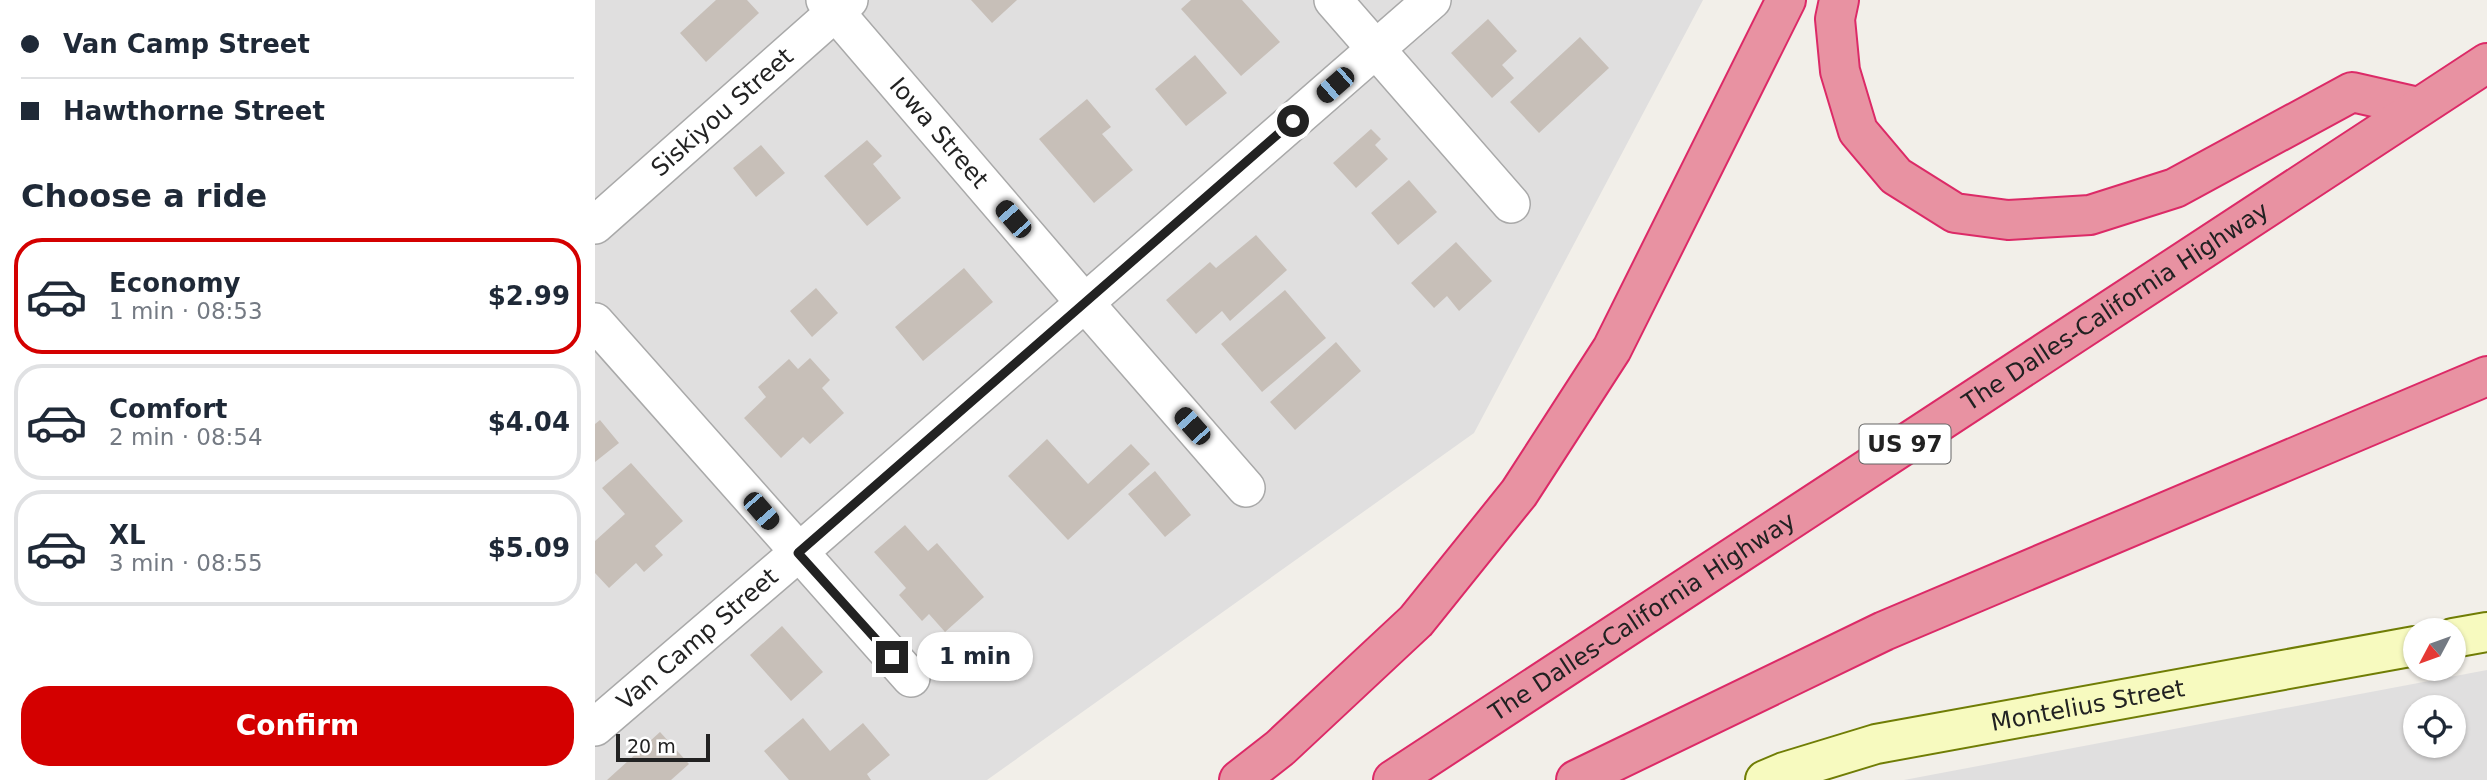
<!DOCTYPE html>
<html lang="en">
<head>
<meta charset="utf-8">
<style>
  body { margin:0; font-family:"DejaVu Sans",sans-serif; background:#f6f6f7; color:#1f2937; height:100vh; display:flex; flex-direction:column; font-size:26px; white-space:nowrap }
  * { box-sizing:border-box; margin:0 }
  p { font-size:23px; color:#747a83 }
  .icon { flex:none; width:38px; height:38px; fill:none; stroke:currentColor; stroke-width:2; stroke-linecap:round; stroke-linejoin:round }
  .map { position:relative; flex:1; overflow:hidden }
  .drawer { display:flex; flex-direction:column; background:#fff; width:595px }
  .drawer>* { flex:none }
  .hud { display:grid; align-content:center; height:154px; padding:0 21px; background:#fff }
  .needle { width:46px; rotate:229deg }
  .fabs { position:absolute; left:1808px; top:618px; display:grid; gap:14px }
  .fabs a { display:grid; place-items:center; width:63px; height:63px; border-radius:50%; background:#fff; box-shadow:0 2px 5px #0004; font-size:35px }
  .scale { position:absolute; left:21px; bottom:18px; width:94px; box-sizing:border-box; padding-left:7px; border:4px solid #222; border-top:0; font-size:19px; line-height:24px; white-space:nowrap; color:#222; -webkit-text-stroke:5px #fff; paint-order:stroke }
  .end { position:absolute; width:32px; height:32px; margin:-16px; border:9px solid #222; background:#fff; box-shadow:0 0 0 4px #fff }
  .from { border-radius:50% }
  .bubble { position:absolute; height:49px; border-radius:24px; background:#fff; box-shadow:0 2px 5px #0004; font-size:23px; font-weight:700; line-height:49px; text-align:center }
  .car { position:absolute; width:21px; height:42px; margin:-21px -10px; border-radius:9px; box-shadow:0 0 5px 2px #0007; background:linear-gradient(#222 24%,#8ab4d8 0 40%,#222 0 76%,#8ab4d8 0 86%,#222 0) }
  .hud b { display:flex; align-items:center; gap:24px; height:66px; font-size:26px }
  .hud b+b { border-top:2px solid #e0e1e3 }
  .hud i { width:18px; height:18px; background:#1f2937 }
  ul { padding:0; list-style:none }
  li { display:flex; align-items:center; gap:21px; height:116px; margin:0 14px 10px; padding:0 7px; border:4px solid #e0e1e3; border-radius:28px }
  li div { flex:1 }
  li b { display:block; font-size:26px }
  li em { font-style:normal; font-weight:700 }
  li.on { border-color:#d40000 }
  li>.icon { width:63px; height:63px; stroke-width:1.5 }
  h2 { padding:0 21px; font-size:32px; line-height:84px }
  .cta { display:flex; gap:14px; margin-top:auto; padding:14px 21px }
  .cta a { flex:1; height:80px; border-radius:28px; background:#d40000; color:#fff; font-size:28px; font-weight:700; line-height:80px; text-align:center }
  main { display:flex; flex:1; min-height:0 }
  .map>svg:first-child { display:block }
  .residential { fill:#e0dfdf; fill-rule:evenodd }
  .building { fill:#c7bfb8 }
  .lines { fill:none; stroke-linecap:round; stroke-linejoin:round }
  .street-casing { stroke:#a9a9a9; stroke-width:40 }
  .secondary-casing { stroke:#707d05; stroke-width:42 }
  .highway-casing { stroke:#dc2a67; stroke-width:42 }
  .street { stroke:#fff; stroke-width:37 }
  .secondary { stroke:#f7fabf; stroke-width:38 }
  .highway { stroke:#e892a2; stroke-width:38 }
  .route { stroke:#222; stroke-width:9 }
  .labels { text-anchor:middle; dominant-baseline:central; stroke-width:5; stroke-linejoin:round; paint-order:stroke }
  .shield { fill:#fff; stroke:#646464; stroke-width:2 }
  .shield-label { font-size:23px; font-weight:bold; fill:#222 }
  .street-label { font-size:24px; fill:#222; stroke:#fff }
</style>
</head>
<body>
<main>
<section class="drawer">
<div class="hud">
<b><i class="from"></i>Van Camp Street</b>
<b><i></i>Hawthorne Street</b>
</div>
<h2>Choose a ride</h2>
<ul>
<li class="on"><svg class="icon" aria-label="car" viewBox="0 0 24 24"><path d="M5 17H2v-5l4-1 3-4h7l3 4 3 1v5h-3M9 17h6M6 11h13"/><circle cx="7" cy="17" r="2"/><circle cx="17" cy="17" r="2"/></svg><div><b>Economy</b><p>1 min · 08:53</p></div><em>$2.99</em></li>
<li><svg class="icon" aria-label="car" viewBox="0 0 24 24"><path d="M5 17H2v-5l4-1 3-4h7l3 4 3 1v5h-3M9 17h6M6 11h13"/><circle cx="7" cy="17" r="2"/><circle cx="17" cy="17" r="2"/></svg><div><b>Comfort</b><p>2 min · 08:54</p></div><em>$4.04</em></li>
<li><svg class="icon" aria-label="car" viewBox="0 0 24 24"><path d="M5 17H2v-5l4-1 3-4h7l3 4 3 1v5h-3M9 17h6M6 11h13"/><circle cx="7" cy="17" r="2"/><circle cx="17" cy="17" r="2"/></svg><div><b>XL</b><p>3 min · 08:55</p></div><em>$5.09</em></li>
</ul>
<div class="cta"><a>Confirm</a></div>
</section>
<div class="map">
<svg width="1892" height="780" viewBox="0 0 1892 780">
  <rect width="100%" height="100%" fill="#f2efe9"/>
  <!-- residential -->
  <path class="residential" d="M0 0H1108L879 433 392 780H0Z
    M1892 670V780H1309ZM1820 707H1858V746H1820Z"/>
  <!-- building -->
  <path class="building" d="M121 0H152L164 13 111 62 85 33Z
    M376 0H422L397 23Z
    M596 0H647L685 42 646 76 586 9Z
    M893 19 922 51 907 65 919 78 897 98 856 53Z
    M985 37 1014 68 944 133 915 102Z
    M600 55 632 93 591 126 560 89Z
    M492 99 516 127 507 134 538 170 499 203 444 139Z
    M776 129 786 139 780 145 793 159 761 188 738 163Z
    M272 140 287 156 278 164 306 198 272 226 229 176Z
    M166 145 190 173 161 197 138 168Z
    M814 180 842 212 803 245 776 213Z
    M661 235 692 270 635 321 627 311 601 334 571 300 615 262 621 268Z
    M861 242 897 281 864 311 852 296 839 308 816 283Z
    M369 268 398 302 328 361 300 327Z
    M221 288 243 313 217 337 195 311Z
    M690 290 731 338 667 392 626 344Z
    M741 342 766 371 700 430 675 402Z
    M215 358 235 380 227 388 249 413 215 444 208 437 186 458 149 418 171 397 163 387 194 359 203 369Z
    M5 420 24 443 0 462V424Z
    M452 439 493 484 536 444 555 464 473 540 413 476Z
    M36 463 88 521 60 546 68 555 49 572 41 563 14 588 0 573V541L30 514 7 488Z
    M560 471 596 515 570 537 533 494Z
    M310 525 333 551 342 543 389 597 350 632 334 614 327 621 304 595 311 588 279 552Z
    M187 626 228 672 196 701 155 655Z
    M208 718 235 751 268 723 295 755 272 774 276 780H194L169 751Z
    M65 732 94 764 76 780H12Z"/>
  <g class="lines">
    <!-- street casing -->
    <g class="street-casing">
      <g id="street">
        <path id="s1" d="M230 0 489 302 651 488"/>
        <path d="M738 0 916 204"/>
        <path id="s2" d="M0 225 254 0"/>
        <path d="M0 322 316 678"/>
        <path id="s3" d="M0 727 203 553 837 0"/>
      </g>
    </g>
    <!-- secondary casing -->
    <g class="secondary-casing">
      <g id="secondary">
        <path d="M1858 638 1892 632"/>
        <path id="s4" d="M1170 780 1189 772 1281 744 1820 646"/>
      </g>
    </g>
    <!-- highway casing -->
    <g class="highway-casing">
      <g id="highway">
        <path d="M1244 0 1240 19 1245 71 1263 131 1301 176 1360 213 1413 220 1495 215 1580 188 1757 92 1823 107"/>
        <path d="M644 780 685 748 821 621 924 493 1017 349 1191 0"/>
        <path id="s5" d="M798 780 1892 63"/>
        <path d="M981 780 1289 631 1892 376"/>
      </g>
    </g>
    <!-- street -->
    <use href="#street" class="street"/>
    <!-- secondary -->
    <use href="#secondary" class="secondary"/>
    <!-- highway -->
    <use href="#highway" class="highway"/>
  </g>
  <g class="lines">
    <!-- route -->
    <path class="route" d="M297 657 203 553 698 121"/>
  </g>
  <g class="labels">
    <!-- shield labels -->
    <rect class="shield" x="1264.5" y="424.5" width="91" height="39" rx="5"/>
    <g class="shield-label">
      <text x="1310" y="444">US 97</text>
    </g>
    <!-- street labels -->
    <g class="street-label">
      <text stroke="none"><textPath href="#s2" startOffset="170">Siskiyou Street</textPath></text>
      <text stroke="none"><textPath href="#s1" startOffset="175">Iowa Street</textPath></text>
      <text stroke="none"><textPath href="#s5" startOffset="864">The Dalles-California Highway</textPath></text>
      <text stroke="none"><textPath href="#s5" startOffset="298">The Dalles-California Highway</textPath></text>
      <text stroke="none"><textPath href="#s3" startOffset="135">Van Camp Street</textPath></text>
      <text stroke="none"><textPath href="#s4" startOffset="332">Montelius Street</textPath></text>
    </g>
  </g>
</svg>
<div class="fabs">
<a><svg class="needle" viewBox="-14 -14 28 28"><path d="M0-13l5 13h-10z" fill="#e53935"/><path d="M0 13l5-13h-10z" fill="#747a83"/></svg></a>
<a><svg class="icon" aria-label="locate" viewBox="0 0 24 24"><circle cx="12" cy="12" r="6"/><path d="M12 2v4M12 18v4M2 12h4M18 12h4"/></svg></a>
</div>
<div class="scale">20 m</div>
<i class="end from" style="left:698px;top:121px"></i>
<i class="end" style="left:297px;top:657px"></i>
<div class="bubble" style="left:322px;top:632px;width:116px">1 min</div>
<i class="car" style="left:740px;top:85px;rotate:229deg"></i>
<i class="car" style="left:418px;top:219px;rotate:319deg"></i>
<i class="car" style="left:597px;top:426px;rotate:318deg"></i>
<i class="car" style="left:166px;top:511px;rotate:139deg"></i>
</div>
</main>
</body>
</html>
